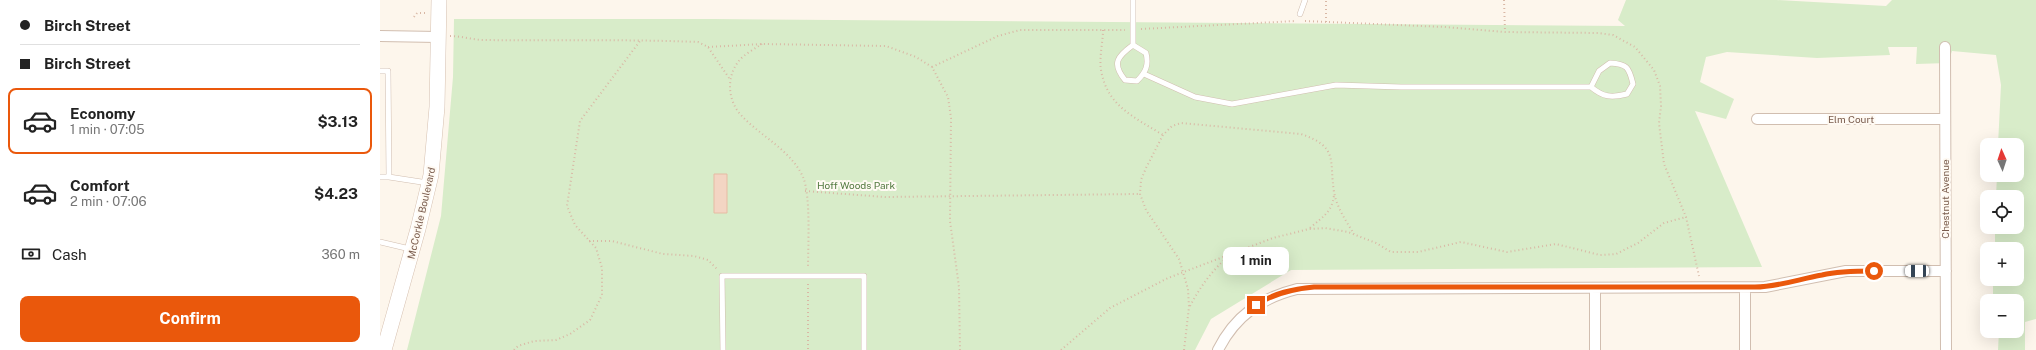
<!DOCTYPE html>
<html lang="en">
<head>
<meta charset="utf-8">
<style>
  body { margin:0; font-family:"Public Sans",sans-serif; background:#f2f2f2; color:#222; height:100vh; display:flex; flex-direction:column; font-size:15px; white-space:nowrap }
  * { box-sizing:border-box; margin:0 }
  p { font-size:13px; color:#767676 }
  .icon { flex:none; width:22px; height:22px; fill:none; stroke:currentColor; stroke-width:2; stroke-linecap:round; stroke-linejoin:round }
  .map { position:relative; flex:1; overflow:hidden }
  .side { display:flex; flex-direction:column; background:#fff; width:380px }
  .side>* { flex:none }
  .hud { display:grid; align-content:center; height:88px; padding:0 20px; background:#fff }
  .needle { width:26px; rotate:357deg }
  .controls { position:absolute; left:1600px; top:138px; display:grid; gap:8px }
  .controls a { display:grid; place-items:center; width:44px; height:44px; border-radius:8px; background:#fff; box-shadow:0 4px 16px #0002; font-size:20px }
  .end { position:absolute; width:18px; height:18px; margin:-9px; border:5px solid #ea580c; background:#fff; box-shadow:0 0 0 2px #fff }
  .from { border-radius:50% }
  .bubble { position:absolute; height:28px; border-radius:8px; background:#fff; box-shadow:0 4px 16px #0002; font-size:13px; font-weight:700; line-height:28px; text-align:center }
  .car { position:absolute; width:12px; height:24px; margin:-12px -6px; border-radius:5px; box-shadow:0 0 3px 1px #0007; background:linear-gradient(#fff 24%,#345 0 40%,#fff 0 76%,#345 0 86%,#fff 0) }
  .hud b { display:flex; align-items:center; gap:14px; height:38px; font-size:15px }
  .hud b+b { border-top:1px solid #e0e0e0 }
  .hud i { width:10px; height:10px; background:#222 }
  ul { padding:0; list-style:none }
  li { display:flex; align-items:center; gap:12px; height:66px; margin:0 8px 6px; padding:0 12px; border:2px solid transparent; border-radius:8px }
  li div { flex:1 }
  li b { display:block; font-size:15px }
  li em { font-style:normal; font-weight:700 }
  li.current { border-color:#ea580c }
  li>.icon { width:36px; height:36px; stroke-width:1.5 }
  .pay { display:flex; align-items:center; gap:10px; height:44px; padding:0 20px; font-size:15px }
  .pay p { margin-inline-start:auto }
  .primary-button { display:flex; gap:8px; margin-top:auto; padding:8px 20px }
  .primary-button a { flex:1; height:46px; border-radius:8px; background:#ea580c; color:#fff; font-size:16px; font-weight:700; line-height:46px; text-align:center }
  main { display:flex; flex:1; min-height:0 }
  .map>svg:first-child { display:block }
  .green { fill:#d8ecc9 }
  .building { fill:#f3d5c3; stroke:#e6bba3 }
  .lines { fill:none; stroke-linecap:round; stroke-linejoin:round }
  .lane-casing { stroke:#d1beb0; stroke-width:6 }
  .street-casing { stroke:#d1beb0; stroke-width:12 }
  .secondary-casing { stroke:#d6c0b0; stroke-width:16 }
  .path { stroke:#d9b8a5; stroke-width:2; stroke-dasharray:1 3; stroke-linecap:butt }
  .lane { stroke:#fff; stroke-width:5 }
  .street { stroke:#fff; stroke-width:10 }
  .secondary { stroke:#fff; stroke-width:15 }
  .route { stroke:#ea580c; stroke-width:5 }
  .labels { text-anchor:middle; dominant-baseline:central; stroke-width:4; stroke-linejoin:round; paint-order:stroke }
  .street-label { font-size:10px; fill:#7a5c4d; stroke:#fffaf3 }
  .park-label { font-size:10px; fill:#537a41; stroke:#fffaf3 }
</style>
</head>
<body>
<main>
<section class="side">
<div class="hud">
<b><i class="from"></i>Birch Street</b>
<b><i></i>Birch Street</b>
</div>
<ul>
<li class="current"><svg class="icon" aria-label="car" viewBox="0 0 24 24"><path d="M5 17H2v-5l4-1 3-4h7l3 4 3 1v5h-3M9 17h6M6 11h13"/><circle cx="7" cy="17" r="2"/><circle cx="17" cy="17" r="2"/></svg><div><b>Economy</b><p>1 min · 07:05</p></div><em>$3.13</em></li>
<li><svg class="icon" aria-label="car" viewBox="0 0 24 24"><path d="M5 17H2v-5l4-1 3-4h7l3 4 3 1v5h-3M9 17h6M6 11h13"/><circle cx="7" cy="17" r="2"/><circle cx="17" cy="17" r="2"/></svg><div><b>Comfort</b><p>2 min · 07:06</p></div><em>$4.23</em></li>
</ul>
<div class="pay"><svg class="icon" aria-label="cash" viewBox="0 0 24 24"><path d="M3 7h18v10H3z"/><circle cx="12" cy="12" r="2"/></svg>Cash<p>360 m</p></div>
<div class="primary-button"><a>Confirm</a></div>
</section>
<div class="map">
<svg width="1656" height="350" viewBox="0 0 1656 350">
  <rect width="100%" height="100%" fill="#fdf6ec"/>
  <!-- green -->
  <path class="green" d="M1246 0H1396L1506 6 1512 0H1656V319L1645 322V350H1618L1619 331H1637V301H1613V279H1637V249H1615V227H1637V197H1616L1617 175H1637V145H1618L1621 85 1616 55 1572 51 1568 63 1536 64 1537 47H1508L1510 55 1437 58 1347 52 1326 57 1320 82 1354 99 1346 119 1315 111 1382 267 911 270 831 319 815 350H27L61 216 73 77 74 19H333L1245 26 1238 20Z"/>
  <!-- building -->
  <path class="building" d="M334 174H347V213H334Z"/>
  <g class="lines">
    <!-- lane casing -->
    <g class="lane-casing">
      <path id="lane" d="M920 14 925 0
        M753 45 766 53C769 65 766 72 757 81L745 80C731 63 738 56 753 45Z
        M753 45V0
        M0 71H8L9 177H0
        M764 74 815 97 852 104 956 85 1021 87H1211C1223 97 1231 98 1247 94L1253 84C1249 67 1247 64 1230 63L1219 71 1211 87
        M9 177 48 183
        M0 242 30 249
        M343 350 342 276H484V350"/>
    </g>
    <!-- street casing -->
    <g class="street-casing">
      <path id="street" d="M0 36 58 37
        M1565 47 1566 350
        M1377 119H1565
        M1365 288V350
        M1215 289V350
        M838 350C855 316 881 298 917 289L1385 287 1466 271H1566"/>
    </g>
    <!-- secondary casing -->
    <g class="secondary-casing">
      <path id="secondary" d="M4 350 38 229 51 175 57 107 59 0"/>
    </g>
    <!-- path -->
    <path class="path" d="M1124 0 1125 32
      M34 17 37 13H45
      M925 21 1065 27 1125 32 1218 33 1233 35 1255 47 1274 70 1280 86 1281 106 1279 123 1284 164 1306 217 1319 276
      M946 22V0
      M761 29 916 21
      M723 30C723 42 719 57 721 70 727 106 754 117 783 135
      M70 36C82 36 93 40 104 40 175 41 246 39 318 42L328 47 349 78
      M382 44C374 49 363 55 358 62 346 78 348 101 361 115 381 137 410 149 423 177 431 196 428 246 428 268
      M328 47 383 44 506 46 536 57 552 67 568 97 571 118 570 221 579 287 580 350
      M552 67 618 36 640 30H745
      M425 191 505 197 759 194
      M930 228C942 217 952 213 954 195
      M209 241H232L283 254 314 256 328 260 338 270
      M428 284V350
      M810 306C820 287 833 269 850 255
      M134 350 138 346 154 341 176 340 190 334 210 320 222 295V268L216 248 195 225 187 206 200 121 260 41
      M681 350 730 308 788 278 893 238 929 229 945 228 968 232 996 243 1011 252H1038L1081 242 1127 252 1176 244 1220 255 1236 254 1258 243 1284 223 1306 217
      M804 350 809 307 808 289 799 259 766 210 760 194 761 180 766 168 783 135 792 126 801 123 921 134C959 147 949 160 954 192 957 208 966 221 974 234"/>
    <!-- lane -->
    <use href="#lane" class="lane"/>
    <!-- street -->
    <use href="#street" class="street"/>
    <!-- secondary -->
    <use href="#secondary" class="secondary"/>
  </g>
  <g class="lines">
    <!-- route -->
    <path class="route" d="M876 305C894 293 913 289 934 287H1375C1398 287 1419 279 1442 275 1459 271 1477 271 1494 271"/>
  </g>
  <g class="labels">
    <!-- street labels -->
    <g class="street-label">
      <text x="1471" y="119">Elm Court</text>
      <text transform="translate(1565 199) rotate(-90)">Chestnut Avenue</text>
      <text transform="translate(41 213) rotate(-77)">McCorkle Boulevard</text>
    </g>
    <!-- park labels -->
    <g class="park-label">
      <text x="476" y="185">Hoff Woods Park</text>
    </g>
  </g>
</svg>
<div class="controls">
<a><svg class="needle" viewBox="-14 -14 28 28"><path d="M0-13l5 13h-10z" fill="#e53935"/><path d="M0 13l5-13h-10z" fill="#767676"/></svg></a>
<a><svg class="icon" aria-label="locate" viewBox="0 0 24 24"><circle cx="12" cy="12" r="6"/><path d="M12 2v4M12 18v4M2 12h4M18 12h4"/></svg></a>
<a>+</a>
<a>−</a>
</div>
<i class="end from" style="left:1494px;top:271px"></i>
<i class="end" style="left:876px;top:305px"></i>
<div class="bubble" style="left:843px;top:247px;width:66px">1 min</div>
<i class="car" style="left:1537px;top:271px;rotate:270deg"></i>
</div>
</main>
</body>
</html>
